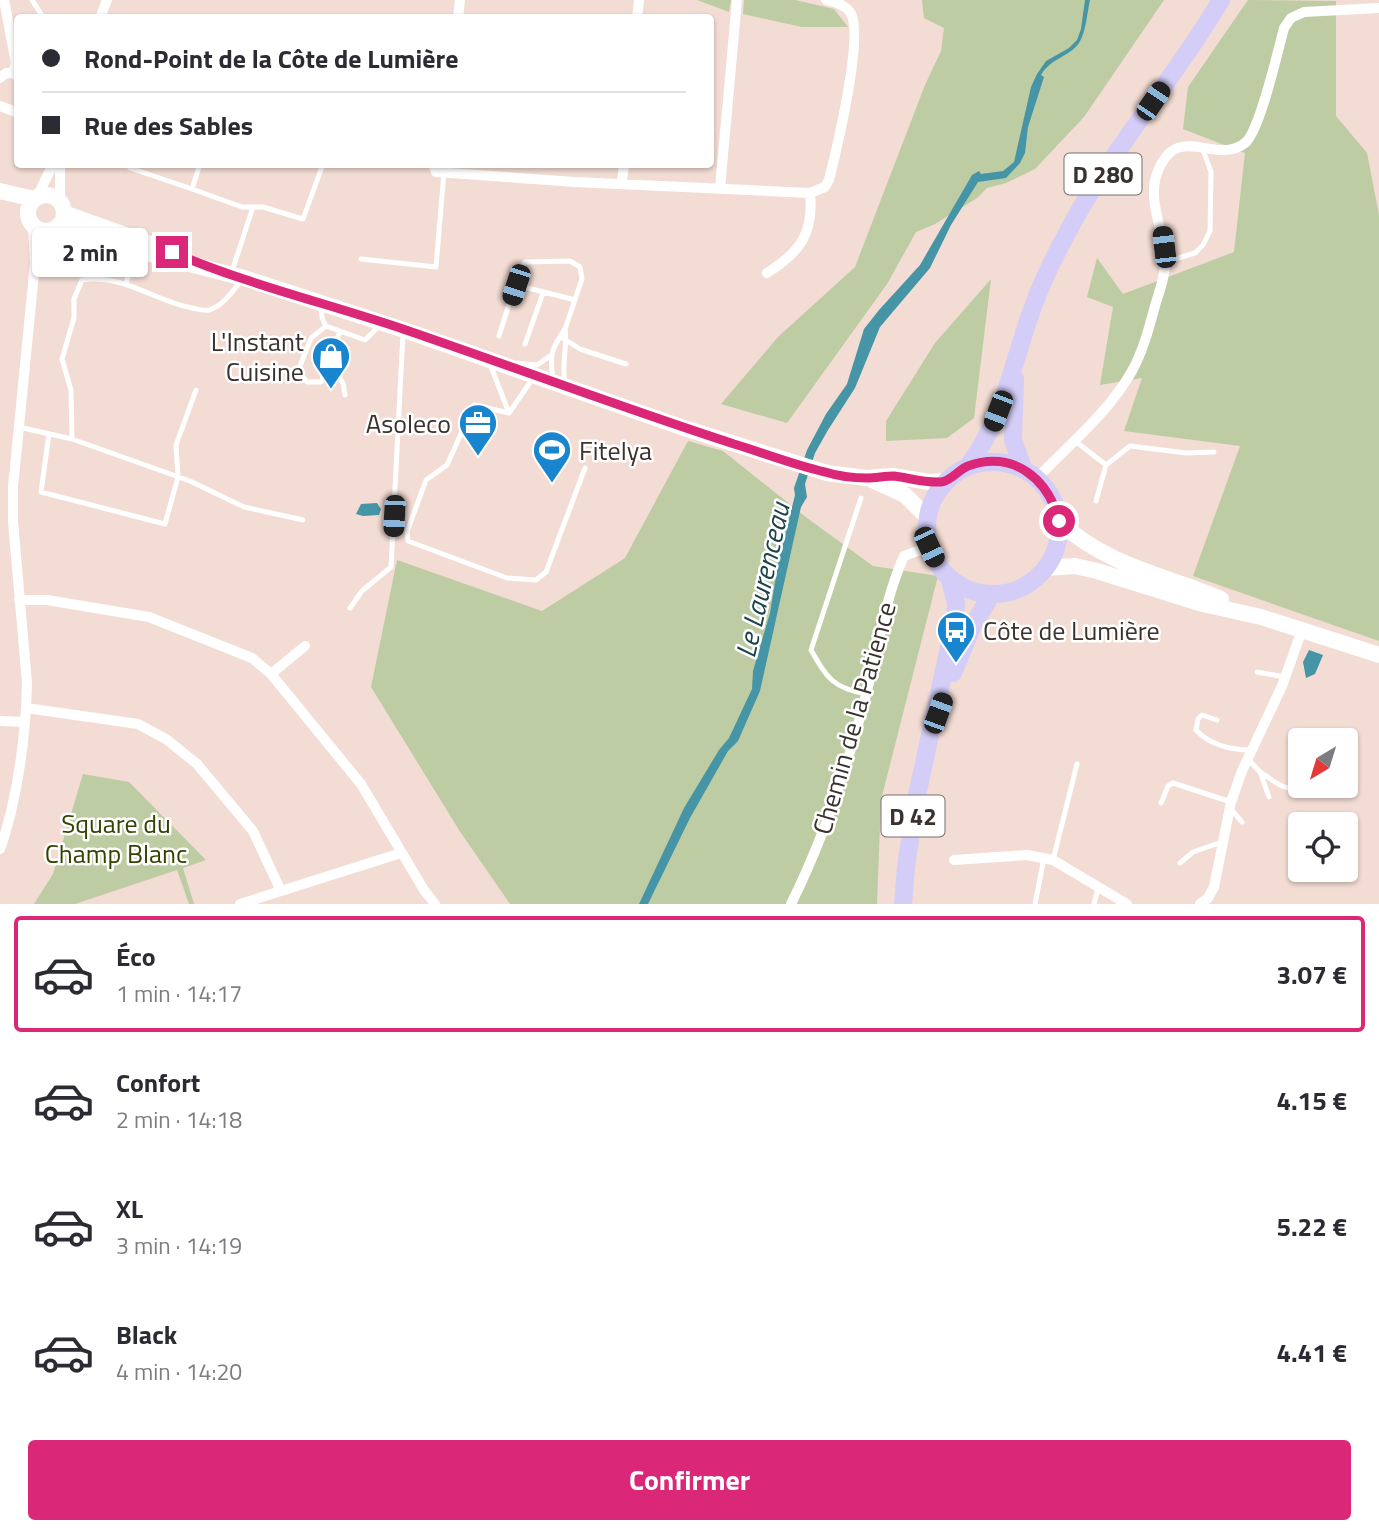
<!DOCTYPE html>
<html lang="fr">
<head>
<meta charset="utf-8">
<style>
  body { margin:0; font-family:"Titillium Web",sans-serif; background:#f2f2f3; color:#2b2b33; height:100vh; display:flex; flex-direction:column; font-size:26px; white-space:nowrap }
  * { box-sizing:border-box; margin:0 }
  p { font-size:23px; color:#7c7c81 }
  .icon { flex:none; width:38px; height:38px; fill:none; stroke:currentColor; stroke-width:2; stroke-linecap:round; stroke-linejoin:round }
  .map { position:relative; height:904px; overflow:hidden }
  .sheet { display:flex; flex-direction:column; background:#fff; flex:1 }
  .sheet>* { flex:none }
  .hud { position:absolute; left:14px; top:14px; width:700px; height:154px; border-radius:7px; box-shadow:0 2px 5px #0004; display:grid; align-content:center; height:154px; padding:0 28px; background:#fff }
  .needle { width:46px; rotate:218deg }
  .fabs { position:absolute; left:1288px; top:728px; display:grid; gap:14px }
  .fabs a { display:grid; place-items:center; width:70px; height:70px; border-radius:7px; background:#fff; box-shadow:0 2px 5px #0004; font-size:35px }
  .end { position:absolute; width:32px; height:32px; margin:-16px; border:9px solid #db2777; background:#fff; box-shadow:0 0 0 4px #fff }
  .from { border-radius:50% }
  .bubble { position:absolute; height:49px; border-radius:7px; background:#fff; box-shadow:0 2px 5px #0004; font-size:23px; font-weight:700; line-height:49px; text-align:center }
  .car { position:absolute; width:21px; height:42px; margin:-21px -10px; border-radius:9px; box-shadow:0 0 5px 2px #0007; background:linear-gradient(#222 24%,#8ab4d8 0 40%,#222 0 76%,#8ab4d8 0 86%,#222 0) }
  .hud b { display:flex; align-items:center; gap:24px; height:66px; font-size:26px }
  .hud b+b { border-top:2px solid #e1e1e2 }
  .hud i { width:18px; height:18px; background:#2b2b33 }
  ul { padding:12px 0 0; list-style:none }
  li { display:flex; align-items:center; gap:21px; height:116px; margin:0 14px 10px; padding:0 14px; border:4px solid transparent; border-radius:7px }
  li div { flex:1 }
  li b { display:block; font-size:26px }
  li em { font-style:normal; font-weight:700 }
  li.selected { border-color:#db2777 }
  li>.icon { width:63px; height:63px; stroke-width:1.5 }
  .action { display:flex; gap:14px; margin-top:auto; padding:14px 28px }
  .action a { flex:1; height:80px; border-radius:7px; background:#db2777; color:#fff; font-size:28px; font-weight:700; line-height:80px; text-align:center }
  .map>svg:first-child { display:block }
  .green { fill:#bdcca2 }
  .water { fill:#4595a6 }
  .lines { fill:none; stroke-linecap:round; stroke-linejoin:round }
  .lane { stroke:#fff; stroke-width:5 }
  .street { stroke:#fff; stroke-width:10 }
  .secondary { stroke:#fff; stroke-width:16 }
  .primary { stroke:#d3cdf8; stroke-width:18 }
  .route { stroke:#db2777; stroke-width:9 }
  .labels { text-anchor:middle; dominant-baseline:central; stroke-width:5; stroke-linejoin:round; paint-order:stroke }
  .shield { fill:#fff; stroke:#75706d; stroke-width:2 }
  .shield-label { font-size:24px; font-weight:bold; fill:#3a322e }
  .poi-label { font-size:26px; fill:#3a322e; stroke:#fff; text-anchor:end }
  .street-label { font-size:26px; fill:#3a322e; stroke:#fff }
  .park-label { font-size:26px; fill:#340; stroke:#fff }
  .water-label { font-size:28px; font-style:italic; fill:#1c424a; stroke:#fff }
</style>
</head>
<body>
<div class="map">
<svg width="1379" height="904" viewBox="0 0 1379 904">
  <rect width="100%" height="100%" fill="#f2dcd3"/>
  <!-- green -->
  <path class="green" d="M697 0H731L729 12Z
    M744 0H795L834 9 848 27H802L743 14Z
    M922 0H1164L1084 117 1035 169 1006 183 987 188 977 198 935 224 916 232 887 284 787 423 721 404 778 337 855 267 925 85 941 51 944 28 924 18Z
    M1248 0 1336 1V116L1367 153 1379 215V641L1193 576 1240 446 1124 431 1142 378 1100 385 1113 307 1087 297 1097 258 1123 294 1234 252 1245 153 1183 129 1188 87Z
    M991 279 974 418 947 438 886 441V421L935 343Z
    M688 441 723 451 807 518 873 566 938 576 881 800 877 904H510L459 830 371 687 397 560 542 611 625 558Z
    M83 774 129 782 206 860 183 868 194 904H189L177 870 75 904H34L53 874Z"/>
  <!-- water -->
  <path class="water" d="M1085 0H1090C1087 13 1086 32 1079 43 1069 57 1051 58 1041 75L1044 77 1028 127 1025 153 1020 163 1006 178 978 182 951 225 930 268 880 327 855 388 828 430 815 453 805 484 807 497 801 507 760 691 738 741 728 751 690 818 648 904H639L684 808 719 750 729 738 752 689 753 671 770 613 778 564 795 495 794 488 807 450 826 414 847 384 864 329 879 310 920 265 972 175 979 171 981 174 1003 171 1014 162 1031 87 1037 74 1046 61 1069 48 1077 40 1081 29Z
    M377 503 381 509 379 515 363 516 356 514 361 504Z
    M1309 650 1323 655 1315 674 1306 678 1303 662Z"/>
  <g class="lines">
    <!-- lane -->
    <path class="lane" d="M32 0 43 17
      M200 164 192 189 242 207H263L303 219 323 164
      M130 168 192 189
      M361 259 436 267 444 172
      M1165 262 1195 253 1203 245 1210 231 1211 172 1202 147
      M231 274 253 207
      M126 284 134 253
      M516 285 575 300
      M321 306 322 318 326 326 365 340 381 324
      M326 326 311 338 298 371 307 382H321L340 331
      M499 336 520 269 525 262 570 261 580 267 582 279 565 329
      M564 339 580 349 626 364
      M525 344 543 293
      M328 362 343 383 345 395
      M517 363 537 365 550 356
      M490 364 509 413
      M553 378C549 355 552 348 565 329 568 348 561 362 565 383
      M509 413 474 405 447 465 426 480 407 532 408 541 507 578 536 580 546 572 585 468
      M509 413 533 378
      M19 427 72 439 190 481 244 507 303 520
      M49 434 41 492 165 524 178 477 176 445 196 390
      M72 439 71 390 62 359 74 318V299L82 280C121 273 155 301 192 308 197 309 204 311 209 310 223 306 232 292 241 281
      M1074 440 1106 465 1096 501
      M1106 465 1130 446 1186 453 1214 452
      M861 498 811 650C827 678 833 688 866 694
      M350 608 362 591 391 567 403 333
      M1257 672 1285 677
      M1217 720 1202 715 1198 719 1196 730C1211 746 1231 750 1252 750
      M1248 759 1260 772 1269 797
      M1260 772C1272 779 1286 794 1300 786
      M1161 803 1168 786 1173 783 1231 802
      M1232 810 1242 822
      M1053 860 1077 764
      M1180 863 1193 852 1222 842
      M1035 904 1044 858
      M1094 904 1099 885"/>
    <!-- street -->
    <path class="street" d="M4 0 16 63 13 73
      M100 18 107 0
      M458 18 460 0
      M637 18 639 0
      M0 78 6 73H13L18 77
      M0 106 18 113
      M433 164 436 172 575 182 810 193 825 187 829 180C836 152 865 33 850 12 844 4 834 2 826 0
      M622 182 624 164
      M720 188 737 0
      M37 197 53 164
      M60 201V164
      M37 260 53 230
      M767 273C800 252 814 234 810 193
      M1037 478C1069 445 1109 412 1132 371 1143 351 1149 328 1155 306 1159 292 1166 275 1165 259 1164 231 1146 198 1158 171 1178 121 1215 166 1245 143 1260 131 1278 50 1284 28L1291 18 1304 12 1379 8
      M19 600H47L149 617 252 658 271 674 361 784 424 890 435 904
      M271 674 305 646
      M26 708 138 724 166 739 197 764 253 831 281 891
      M0 721 25 722
      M0 849C5 838 7 825 11 812 21 769 26 727 27 683L13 521V487L35 263 33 226
      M954 860 1027 855 1053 860 1127 904
      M240 904 401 853
      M791 904C823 840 849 761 867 691 878 646 885 599 904 556L929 547
      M1200 904 1208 898 1214 887 1231 802 1242 771 1282 686 1302 630"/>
    <!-- secondary -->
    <path class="secondary" d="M0 191 34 199
      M28 213a18 18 0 1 1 36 0a18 18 0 1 1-36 0Z
      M64 213 170 251
      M57 227 77 231 135 250 244 278 404 330 684 428 827 473 866 478 893 476 929 482 945 481
      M872 480 905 495 927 517
      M1059 521C1104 565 1165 575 1221 599
      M1045 568 1075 566 1097 571 1203 604 1261 617 1379 655"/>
    <!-- primary -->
    <path class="primary" d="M1015 379 1013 440 1023 468
      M927 528a66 66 0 1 1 132 0a66 66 0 1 1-132 0Z
      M967 467C998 428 1010 377 1025 330 1035 298 1049 266 1065 237 1108 153 1173 82 1221 0
      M953 673 973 625 992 594
      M903 904 906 867 916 800 955 620 956 603 949 577"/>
  </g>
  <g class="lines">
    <!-- route -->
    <path class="route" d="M172 252C246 284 326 303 403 329 514 367 623 408 734 444 764 453 794 465 825 472 838 476 853 478 867 478 876 478 885 476 894 476 910 478 924 483 941 482 951 481 958 470 968 466 1013 450 1048 478 1059 521"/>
  </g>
  <!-- icons -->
  <defs>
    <g id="shop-pin" transform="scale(2.0125)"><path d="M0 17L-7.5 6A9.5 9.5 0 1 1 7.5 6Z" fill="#1985cf" stroke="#fff"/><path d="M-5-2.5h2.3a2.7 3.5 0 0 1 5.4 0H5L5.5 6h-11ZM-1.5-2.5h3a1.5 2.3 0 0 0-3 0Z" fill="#fff"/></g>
    <g id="office-pin" transform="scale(2.0125)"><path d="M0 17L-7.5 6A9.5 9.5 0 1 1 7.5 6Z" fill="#1985cf" stroke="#fff"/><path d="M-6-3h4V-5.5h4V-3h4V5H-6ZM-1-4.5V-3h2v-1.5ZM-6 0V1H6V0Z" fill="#fff"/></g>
    <g id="stadium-pin" transform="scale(2.0125)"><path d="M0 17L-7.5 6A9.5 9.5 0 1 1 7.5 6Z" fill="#1985cf" stroke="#fff"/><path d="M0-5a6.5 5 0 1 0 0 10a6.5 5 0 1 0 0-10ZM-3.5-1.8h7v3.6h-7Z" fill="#fff"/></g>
    <g id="bus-pin" transform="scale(2.0125)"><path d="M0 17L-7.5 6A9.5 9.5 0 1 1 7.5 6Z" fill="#1985cf" stroke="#fff"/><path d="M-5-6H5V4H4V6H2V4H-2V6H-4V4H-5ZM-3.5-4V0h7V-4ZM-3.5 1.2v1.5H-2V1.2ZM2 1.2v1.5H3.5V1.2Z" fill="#fff"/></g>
  </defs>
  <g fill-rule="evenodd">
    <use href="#shop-pin" x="331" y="356"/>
    <use href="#office-pin" x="478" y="423"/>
    <use href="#stadium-pin" x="552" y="450"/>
    <use href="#bus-pin" x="956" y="630"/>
  </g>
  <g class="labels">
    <!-- shield labels -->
    <g class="shield">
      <rect x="1064.5" y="153.5" width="77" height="41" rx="5"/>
      <rect x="881.5" y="795.5" width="63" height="41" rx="5"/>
    </g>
    <g class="shield-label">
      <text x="1103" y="174">D 280</text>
      <text x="913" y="816">D 42</text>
    </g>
    <!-- poi labels -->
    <g class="poi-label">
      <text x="304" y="341">L'Instant<tspan x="304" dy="30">Cuisine</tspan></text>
      <text x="451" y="423">Asoleco</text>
      <text x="579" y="450" text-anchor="start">Fitelya</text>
      <text x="983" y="630" text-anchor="start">Côte de Lumière</text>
    </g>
    <!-- street labels -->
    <g class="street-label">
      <text transform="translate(854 718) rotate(-74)">Chemin de la Patience</text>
    </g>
    <!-- park labels -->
    <g class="park-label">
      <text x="116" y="823">Square du<tspan x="116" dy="30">Champ Blanc</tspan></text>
    </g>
    <!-- water labels -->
    <g class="water-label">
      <text transform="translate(762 580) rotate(-77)">Le Laurenceau</text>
    </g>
  </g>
</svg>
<div class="fabs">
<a><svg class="needle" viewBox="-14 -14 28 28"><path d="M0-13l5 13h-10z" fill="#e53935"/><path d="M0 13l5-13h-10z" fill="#7c7c81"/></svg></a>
<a><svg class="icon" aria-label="locate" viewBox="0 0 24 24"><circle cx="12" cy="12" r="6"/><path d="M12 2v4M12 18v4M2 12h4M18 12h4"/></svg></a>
</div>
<i class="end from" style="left:1059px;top:521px"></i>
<i class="end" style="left:172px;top:252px"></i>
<div class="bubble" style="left:32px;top:228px;width:116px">2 min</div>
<i class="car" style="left:1153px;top:101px;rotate:34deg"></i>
<i class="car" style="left:1164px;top:247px;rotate:353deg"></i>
<i class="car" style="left:516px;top:285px;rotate:198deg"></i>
<i class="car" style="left:998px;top:411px;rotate:201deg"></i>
<i class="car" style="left:394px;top:516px;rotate:183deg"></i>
<i class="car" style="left:929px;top:547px;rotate:155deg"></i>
<i class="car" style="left:938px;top:713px;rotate:20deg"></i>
<div class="hud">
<b><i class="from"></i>Rond-Point de la Côte de Lumière</b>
<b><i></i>Rue des Sables</b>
</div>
</div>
<section class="sheet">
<ul>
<li class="selected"><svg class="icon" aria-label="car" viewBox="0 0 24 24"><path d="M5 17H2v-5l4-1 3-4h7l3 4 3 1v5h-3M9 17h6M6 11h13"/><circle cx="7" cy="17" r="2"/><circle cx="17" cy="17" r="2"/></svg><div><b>Éco</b><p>1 min · 14:17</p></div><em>3.07 €</em></li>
<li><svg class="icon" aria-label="car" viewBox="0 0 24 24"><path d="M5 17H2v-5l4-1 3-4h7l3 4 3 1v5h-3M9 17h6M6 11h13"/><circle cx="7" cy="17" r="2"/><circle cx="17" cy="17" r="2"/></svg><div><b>Confort</b><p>2 min · 14:18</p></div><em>4.15 €</em></li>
<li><svg class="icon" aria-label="car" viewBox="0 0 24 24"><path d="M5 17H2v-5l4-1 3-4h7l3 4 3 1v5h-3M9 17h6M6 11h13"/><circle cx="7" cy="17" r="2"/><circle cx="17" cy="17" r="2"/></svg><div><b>XL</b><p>3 min · 14:19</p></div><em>5.22 €</em></li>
<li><svg class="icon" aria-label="car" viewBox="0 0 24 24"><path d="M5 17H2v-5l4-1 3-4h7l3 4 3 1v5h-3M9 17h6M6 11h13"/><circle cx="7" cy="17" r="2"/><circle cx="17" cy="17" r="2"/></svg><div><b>Black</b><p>4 min · 14:20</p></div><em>4.41 €</em></li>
</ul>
<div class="action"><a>Confirmer</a></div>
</section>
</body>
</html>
